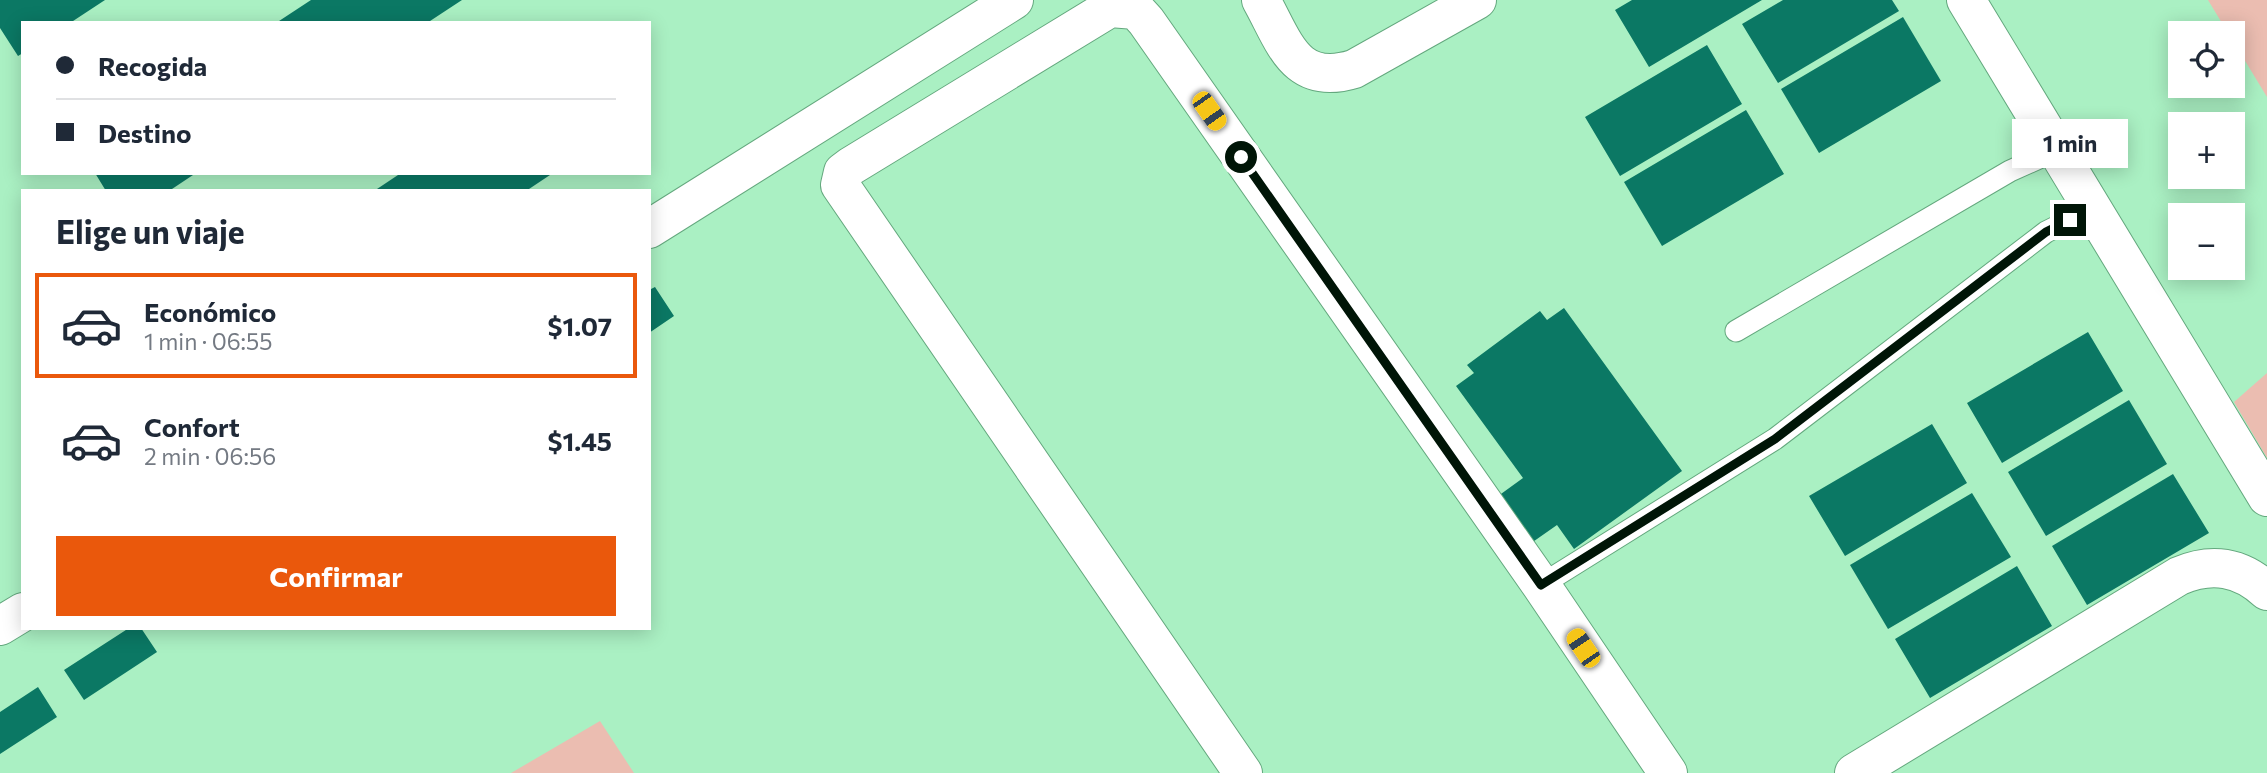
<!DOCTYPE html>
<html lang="es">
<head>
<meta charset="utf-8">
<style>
  body { margin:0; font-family:Commissioner,sans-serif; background:#f6f6f7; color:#1f2937; height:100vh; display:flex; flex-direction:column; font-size:26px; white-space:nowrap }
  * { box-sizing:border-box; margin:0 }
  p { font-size:23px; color:#747a83 }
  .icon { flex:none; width:38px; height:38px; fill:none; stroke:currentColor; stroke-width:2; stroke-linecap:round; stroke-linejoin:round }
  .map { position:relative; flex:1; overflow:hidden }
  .sheet { position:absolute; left:21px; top:189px; width:630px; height:441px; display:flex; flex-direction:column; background:#fff; border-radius:0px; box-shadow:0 4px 18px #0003 }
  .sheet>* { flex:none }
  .guide { position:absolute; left:21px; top:21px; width:630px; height:154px; border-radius:0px; box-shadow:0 4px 18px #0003; display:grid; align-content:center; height:154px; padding:0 35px; background:#fff }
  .tools { position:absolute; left:2168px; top:21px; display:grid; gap:14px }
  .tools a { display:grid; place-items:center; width:77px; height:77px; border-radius:0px; background:#fff; box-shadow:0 4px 18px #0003; font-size:35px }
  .end { position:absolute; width:32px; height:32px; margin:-16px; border:9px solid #001507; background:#fff; box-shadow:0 0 0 4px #fff }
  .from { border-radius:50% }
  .bubble { position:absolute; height:49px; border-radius:0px; background:#fff; box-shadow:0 4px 18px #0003; font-size:23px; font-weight:700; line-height:49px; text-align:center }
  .car { position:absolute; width:21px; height:42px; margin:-21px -10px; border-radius:9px; box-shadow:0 0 5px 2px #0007; background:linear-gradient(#f5c518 24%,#345 0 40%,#f5c518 0 76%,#345 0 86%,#f5c518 0) }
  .guide b { display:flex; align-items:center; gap:24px; height:66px; font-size:26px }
  .guide b+b { border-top:2px solid #e0e1e3 }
  .guide i { width:18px; height:18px; background:#1f2937 }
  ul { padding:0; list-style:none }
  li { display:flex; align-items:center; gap:21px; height:105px; margin:0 14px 10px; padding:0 21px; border:4px solid transparent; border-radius:0px }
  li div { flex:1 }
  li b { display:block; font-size:26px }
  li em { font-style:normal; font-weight:700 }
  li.on { border-color:#ea580c }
  li>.icon { width:63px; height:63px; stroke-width:1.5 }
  h2 { padding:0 35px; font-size:32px; line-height:84px }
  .cta { display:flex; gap:14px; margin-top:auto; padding:14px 35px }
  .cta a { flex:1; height:80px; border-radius:0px; background:#ea580c; color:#fff; font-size:28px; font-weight:700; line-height:80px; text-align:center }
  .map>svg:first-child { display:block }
  .green { fill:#ebbdb1 }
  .building { fill:#0b7864 }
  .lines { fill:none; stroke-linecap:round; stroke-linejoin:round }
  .lane-casing { stroke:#64a87e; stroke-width:23 }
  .street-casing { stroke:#64a87e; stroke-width:40 }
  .lane { stroke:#fff; stroke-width:21 }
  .street { stroke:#fff; stroke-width:38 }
  .route { stroke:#001507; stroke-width:9 }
</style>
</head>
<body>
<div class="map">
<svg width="2267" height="773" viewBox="0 0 2267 773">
  <rect width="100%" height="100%" fill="#aaf0c3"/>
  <!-- green -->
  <path class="green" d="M2208 0H2267V97L2233 41V33H2228Z
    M2267 373V458L2234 402Z
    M600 721 634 773H511Z"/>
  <!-- building -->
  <path class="building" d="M0 0H105L70 23H23V53L18 56 0 28Z
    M311 0H462L427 23H276Z
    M1632 0H1762L1649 67 1615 10Z
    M1783 0H1892L1899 11 1778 83 1742 24Z
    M1903 17 1941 81 1819 153 1781 89Z
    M1707 45 1742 104 1620 176 1585 117Z
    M1746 110 1784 174 1662 246 1624 182Z
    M95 173H196L169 191H106Z
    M401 173H553L526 191H374Z
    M655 287 674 316 649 333V290Z
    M1564 308 1682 471 1574 549 1557 525 1527 546 1494 499 1523 478 1456 386 1474 373 1467 365 1540 311 1547 320Z
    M2088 332 2123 391 2002 463 1967 403Z
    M2129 400 2167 464 2046 536 2008 472Z
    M1932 424 1967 483 1845 556 1809 496Z
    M2173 474 2209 533 2087 605 2052 546Z
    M1972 493 2011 557 1888 629 1850 565Z
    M2017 566 2052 626 1930 698 1895 639Z
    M129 628H141L157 652 84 700 64 670Z
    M38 687 57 717 0 754V712Z"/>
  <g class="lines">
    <!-- lane casing -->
    <g class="lane-casing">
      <path id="lane" d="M1736 331 2010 171 2059 149
        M1541 585 1775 439 2046 232 2094 208"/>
    </g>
    <!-- street casing -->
    <g class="street-casing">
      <path id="street" d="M1261 0C1285 43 1295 87 1354 69L1477 0
        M1966 0 2267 497
        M649 229 1014 0
        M0 626 23 612
        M1243 773 840 185 843 172 851 166 1110 8 1136 10 1146 21 1541 585 1668 773
        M1854 773 2179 576C2212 562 2241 567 2267 591"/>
    </g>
    <!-- lane -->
    <use href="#lane" class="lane"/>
    <!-- street -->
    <use href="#street" class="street"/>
  </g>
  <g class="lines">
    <!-- route -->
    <path class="route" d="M1241 157 1541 585 1775 439 2046 232 2070 220"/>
  </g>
</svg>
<div class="tools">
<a><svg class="icon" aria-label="locate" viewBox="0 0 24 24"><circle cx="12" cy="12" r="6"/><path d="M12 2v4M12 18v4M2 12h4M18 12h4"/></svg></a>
<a>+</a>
<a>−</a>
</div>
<i class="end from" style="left:1241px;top:157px"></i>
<i class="end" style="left:2070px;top:220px"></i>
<div class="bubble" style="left:2012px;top:119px;width:116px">1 min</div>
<i class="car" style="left:1209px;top:111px;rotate:145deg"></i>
<i class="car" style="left:1583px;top:648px;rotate:326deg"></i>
<div class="guide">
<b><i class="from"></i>Recogida</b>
<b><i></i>Destino</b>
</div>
<section class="sheet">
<h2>Elige un viaje</h2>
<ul>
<li class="on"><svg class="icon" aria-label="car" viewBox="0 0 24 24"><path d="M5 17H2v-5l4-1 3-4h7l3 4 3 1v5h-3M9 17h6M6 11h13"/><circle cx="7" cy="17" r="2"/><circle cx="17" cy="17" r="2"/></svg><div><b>Económico</b><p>1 min · 06:55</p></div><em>$1.07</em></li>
<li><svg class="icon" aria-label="car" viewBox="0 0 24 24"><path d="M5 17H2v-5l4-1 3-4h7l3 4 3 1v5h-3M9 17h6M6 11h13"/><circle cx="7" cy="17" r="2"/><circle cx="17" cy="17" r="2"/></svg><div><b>Confort</b><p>2 min · 06:56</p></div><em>$1.45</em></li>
</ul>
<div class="cta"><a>Confirmar</a></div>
</section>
</div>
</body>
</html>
